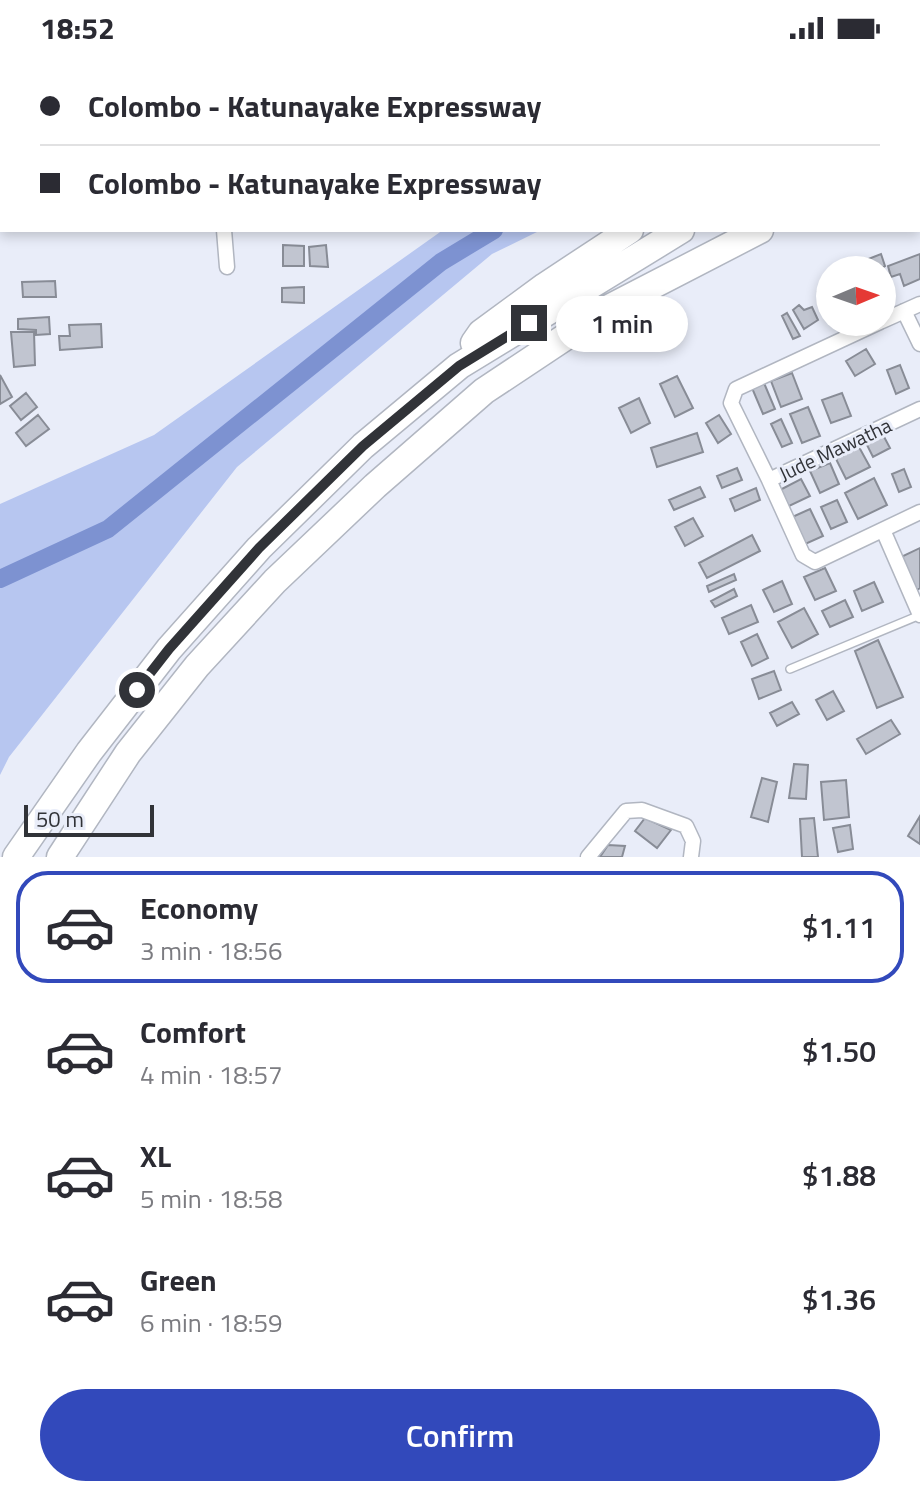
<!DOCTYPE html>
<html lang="en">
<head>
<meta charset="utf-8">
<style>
  body { margin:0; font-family:"Titillium Web",sans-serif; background:#f7f7f7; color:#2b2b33; height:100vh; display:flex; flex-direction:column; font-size:30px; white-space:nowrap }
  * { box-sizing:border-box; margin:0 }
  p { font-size:26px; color:#7c7c81 }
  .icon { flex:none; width:44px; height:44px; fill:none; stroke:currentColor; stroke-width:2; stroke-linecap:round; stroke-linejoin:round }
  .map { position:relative; height:801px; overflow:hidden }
  .drawer { display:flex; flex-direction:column; background:#fff; flex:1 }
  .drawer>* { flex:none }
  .top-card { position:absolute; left:0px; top:0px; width:920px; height:176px; box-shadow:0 4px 12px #0003; display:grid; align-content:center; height:176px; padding:0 40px; background:#fff }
  .needle { width:52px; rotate:88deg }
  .controls { position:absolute; left:816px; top:200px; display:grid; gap:16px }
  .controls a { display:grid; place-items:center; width:80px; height:80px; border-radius:50%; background:#fff; box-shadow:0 4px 12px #0003; font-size:40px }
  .scale { position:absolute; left:24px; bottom:20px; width:130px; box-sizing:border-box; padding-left:8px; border:4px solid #313338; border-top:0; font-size:22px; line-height:28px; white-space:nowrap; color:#313338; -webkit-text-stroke:6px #e9edf9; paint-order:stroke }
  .end { position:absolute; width:36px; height:36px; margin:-18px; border:10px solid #313338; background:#fff; box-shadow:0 0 0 4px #fff }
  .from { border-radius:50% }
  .bubble { position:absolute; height:56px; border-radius:28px; background:#fff; box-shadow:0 4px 12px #0003; font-size:26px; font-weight:600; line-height:56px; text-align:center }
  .top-card b { display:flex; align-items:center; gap:28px; height:76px; font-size:30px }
  .top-card b+b { border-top:2px solid #e1e1e2 }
  .top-card i { width:20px; height:20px; background:#2b2b33 }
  ul { padding:14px 0 0; list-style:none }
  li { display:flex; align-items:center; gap:24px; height:112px; margin:0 16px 12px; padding:0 24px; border:4px solid transparent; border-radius:32px }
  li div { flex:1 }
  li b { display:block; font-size:30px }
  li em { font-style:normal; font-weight:600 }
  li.selected { border-color:#3249bb }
  li>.icon { width:72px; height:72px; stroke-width:1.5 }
  .button { display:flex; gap:16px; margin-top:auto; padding:16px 40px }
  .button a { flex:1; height:92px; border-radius:48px; background:#3249bb; color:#fff; font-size:32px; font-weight:600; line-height:92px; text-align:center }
  .status { display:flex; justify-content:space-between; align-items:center; height:56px; padding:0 40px; background:#fff; direction:ltr }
  .status svg { height:22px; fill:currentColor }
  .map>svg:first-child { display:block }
  .green { fill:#b7c6f0 }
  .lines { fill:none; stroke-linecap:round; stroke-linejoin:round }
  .stream { stroke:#7d92d1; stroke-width:5 }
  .canal { stroke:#7d92d1; stroke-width:18 }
  .building { fill:#c1c5d0; stroke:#888c96; stroke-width:2 }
  .lane-casing { stroke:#b1b6c1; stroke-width:10 }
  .street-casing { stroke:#b1b6c1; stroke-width:17 }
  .highway-casing { stroke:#b1b6c1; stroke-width:29 }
  .lane { stroke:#fff; stroke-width:7 }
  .street { stroke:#fff; stroke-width:14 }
  .highway { stroke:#fff; stroke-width:26 }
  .route { stroke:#313338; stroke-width:10 }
  .labels { text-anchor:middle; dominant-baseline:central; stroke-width:6; stroke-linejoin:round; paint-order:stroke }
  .street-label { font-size:20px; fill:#313338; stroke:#e9edf9 }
</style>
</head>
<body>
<div class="status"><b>18:52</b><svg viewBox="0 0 49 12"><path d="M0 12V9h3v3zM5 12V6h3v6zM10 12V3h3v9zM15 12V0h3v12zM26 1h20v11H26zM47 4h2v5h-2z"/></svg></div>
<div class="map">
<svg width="920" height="801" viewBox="0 0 920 801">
  <rect width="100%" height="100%" fill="#e9edf9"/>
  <!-- green -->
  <path class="green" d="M443 174H541L492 198 237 411 9 701 0 719V448L154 379Z"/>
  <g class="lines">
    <!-- stream -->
    <path class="stream" d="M435 0V2"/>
    <!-- canal -->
    <path class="canal" d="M821 2 825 0
      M0 523 108 473 441 206 494 174"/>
  </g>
  <!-- building -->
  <path class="building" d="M283 189 304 190V210H283Z
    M326 189 328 211 310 210 309 191Z
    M881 198 885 210 879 214H849L848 211Z
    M920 198V223L904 230 900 218 891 221 888 210Z
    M55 225 56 241H23L22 226Z
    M830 230V259L828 260 818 236Z
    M304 231V247L282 246V232Z
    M799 249 804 254 812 251 818 264 804 273 793 254Z
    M787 257 800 280 793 283 782 260Z
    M49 261 50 278 36 279V274L18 273V263Z
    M101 268 102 291 60 294 59 280H70L69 269Z
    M11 276H34L35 309 14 311Z
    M866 293 875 308 855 320 846 305Z
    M900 309 909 332 896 338 887 314Z
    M792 317 802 343 781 351 771 325Z
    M0 319 12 341 0 348Z
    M677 320 693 352 675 361 660 328Z
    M764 327 775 353 763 358 752 332Z
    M26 337 37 351 21 364 10 350Z
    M842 337 851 360 831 367 822 344Z
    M639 342 650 367 631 377 619 352Z
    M808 351 820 380 802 387 790 358Z
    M38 359 49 373 26 390 16 377Z
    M719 359 731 378 718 387 706 367Z
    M781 363 792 387 782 391 771 368Z
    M697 377 703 396 657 411 651 392Z
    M882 377 890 392 873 401 865 385Z
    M859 391 870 411 846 423 836 403Z
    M830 407 839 428 820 437 810 415Z
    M737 412 742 424 722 432 717 420Z
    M904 413 911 431 899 436 892 418Z
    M874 422 887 449 858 463 845 437Z
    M801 423 810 440 787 451 778 435Z
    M700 431 705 441 674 454 669 444Z
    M756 432 760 444 735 455 730 443Z
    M837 444 847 466 831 473 821 451Z
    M810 453 823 480 803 489 790 462Z
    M693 462 703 480 685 490 675 471Z
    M752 479 760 495 707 522 699 507Z
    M920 492V532L915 535 901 501Z
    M825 512 836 535 815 544 804 521Z
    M734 518 736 524 709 536 707 530Z
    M782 525 792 548 774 556 763 534Z
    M874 526 883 546 862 555 854 535Z
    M734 533 737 540 715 551 711 545Z
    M845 544 853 561 830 571 822 555Z
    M751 549 758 566 729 578 722 562Z
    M804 552 818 578 792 592 778 566Z
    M757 578 768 602 752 610 741 586Z
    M878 584 903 641 877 652 855 595Z
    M774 615 781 634 759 643 752 623Z
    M833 635 844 655 827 664 816 644Z
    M792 646 799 658 777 670 770 657Z
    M891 664 900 678 866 698 857 683Z
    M794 708 808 709 806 743 789 742Z
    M762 722 777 726 768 766 751 761Z
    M846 724 849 761 824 764 821 726Z
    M920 760V788L908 780Z
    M645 762 671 774 657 792 635 775Z
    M814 762 818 801H802L800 763Z
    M850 769 853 793 838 796 833 772Z
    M608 789 625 790 622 801H600Z"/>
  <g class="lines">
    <!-- lane casing -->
    <g class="lane-casing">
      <path id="lane" d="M790 613 920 559"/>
    </g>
    <!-- street casing -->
    <g class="street-casing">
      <path id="street" d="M31 0V2
        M100 0V2
        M157 0V2
        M213 0V2
        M302 0V2
        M397 0V2
        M509 2 512 0
        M224 174 227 211
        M904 255 920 288
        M882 265 920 248
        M920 353 769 424 803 499 815 506 920 456
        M769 424 731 347 736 333 880 266
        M883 474 920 559
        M588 801 626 755 642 754 686 770 693 785 691 801"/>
    </g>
    <!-- highway casing -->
    <g class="highway-casing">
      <path id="highway" d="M918 31 920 30
        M918 69 920 68
        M918 103H920
        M474 287 481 277 545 230 630 174
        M16 801 89 696 169 593 259 492 363 390 459 310 681 174
        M60 801 128 697 197 610 275 525 375 430 484 335 609 252 760 174"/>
    </g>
    <!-- lane -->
    <use href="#lane" class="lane"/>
    <!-- street -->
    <use href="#street" class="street"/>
    <!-- highway -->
    <use href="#highway" class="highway"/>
  </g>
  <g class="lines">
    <!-- route -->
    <path class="route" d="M137 634 169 593 259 492 363 390 459 310 529 267"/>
  </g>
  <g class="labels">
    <!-- street labels -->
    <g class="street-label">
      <text transform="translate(835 393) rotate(-25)">Jude Mawatha</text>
    </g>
  </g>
</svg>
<div class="controls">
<a><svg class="needle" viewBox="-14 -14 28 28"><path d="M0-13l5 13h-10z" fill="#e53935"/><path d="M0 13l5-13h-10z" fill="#7c7c81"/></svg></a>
</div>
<div class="scale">50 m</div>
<i class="end from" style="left:137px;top:634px"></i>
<i class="end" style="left:529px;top:267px"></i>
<div class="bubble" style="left:556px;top:240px;width:132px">1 min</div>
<div class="top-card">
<b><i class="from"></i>Colombo - Katunayake Expressway</b>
<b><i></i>Colombo - Katunayake Expressway</b>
</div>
</div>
<section class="drawer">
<ul>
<li class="selected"><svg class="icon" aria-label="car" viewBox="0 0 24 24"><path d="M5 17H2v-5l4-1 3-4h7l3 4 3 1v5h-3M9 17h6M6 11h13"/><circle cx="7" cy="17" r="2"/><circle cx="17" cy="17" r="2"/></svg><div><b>Economy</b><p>3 min · 18:56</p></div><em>$1.11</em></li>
<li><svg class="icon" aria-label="car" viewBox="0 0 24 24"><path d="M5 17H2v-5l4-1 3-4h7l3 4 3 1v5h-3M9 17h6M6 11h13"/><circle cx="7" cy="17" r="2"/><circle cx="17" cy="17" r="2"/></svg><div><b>Comfort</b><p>4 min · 18:57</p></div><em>$1.50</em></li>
<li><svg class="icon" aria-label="car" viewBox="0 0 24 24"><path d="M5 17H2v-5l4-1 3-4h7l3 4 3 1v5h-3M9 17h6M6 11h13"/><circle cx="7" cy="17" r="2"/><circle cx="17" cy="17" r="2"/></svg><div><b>XL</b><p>5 min · 18:58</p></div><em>$1.88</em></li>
<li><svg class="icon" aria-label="car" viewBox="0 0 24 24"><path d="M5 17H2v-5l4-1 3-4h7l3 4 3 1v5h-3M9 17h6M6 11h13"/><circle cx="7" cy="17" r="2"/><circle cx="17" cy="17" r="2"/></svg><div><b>Green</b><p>6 min · 18:59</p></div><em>$1.36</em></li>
</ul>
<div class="button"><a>Confirm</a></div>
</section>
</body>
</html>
